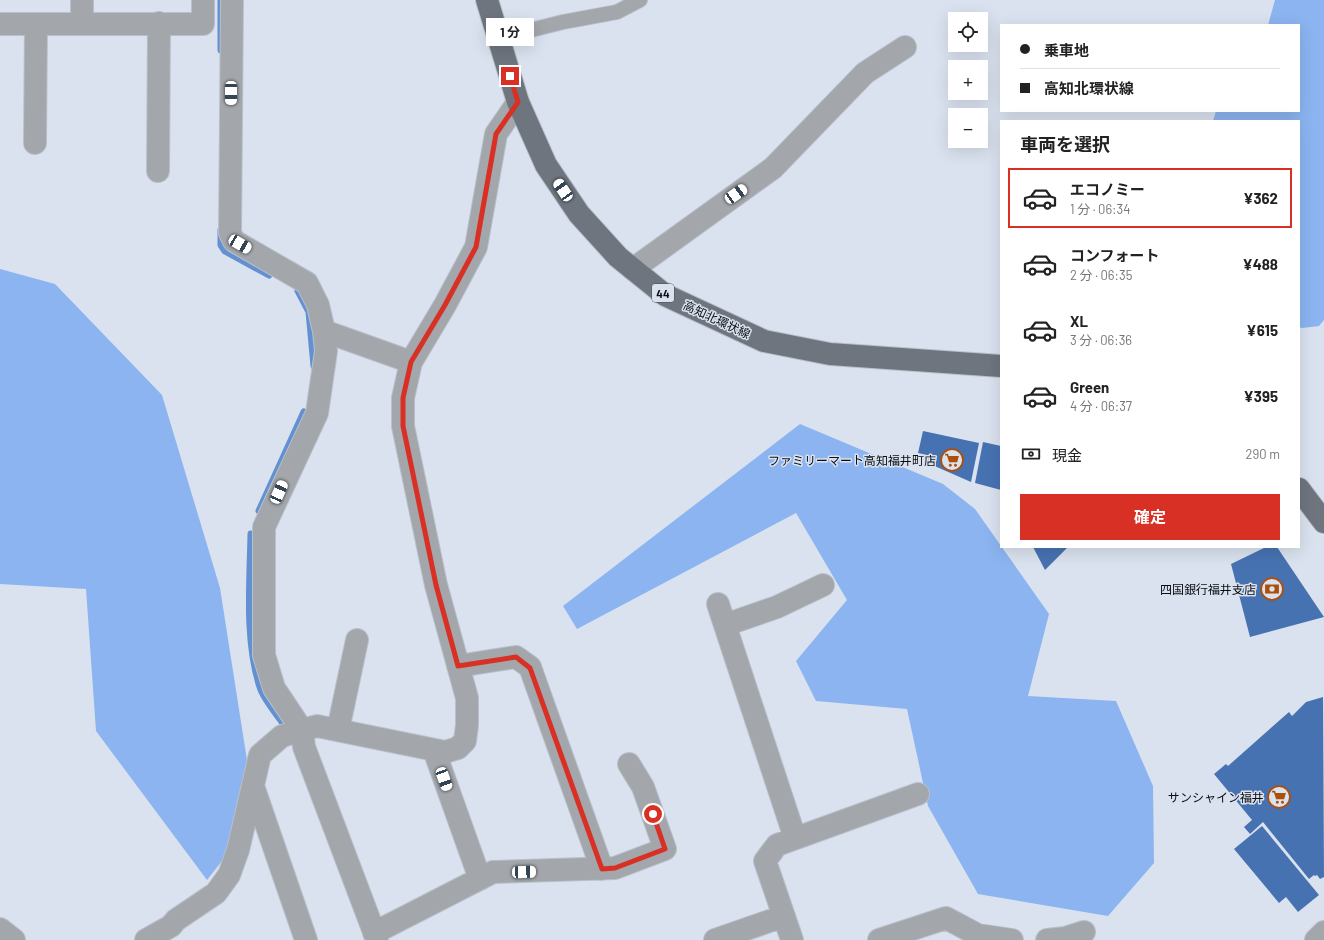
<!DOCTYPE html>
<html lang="ja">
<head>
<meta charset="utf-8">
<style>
  body { margin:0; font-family:Barlow,"Noto Sans JP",sans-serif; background:#f2f2f2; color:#222; height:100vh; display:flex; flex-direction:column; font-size:15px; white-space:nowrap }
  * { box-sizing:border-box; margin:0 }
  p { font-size:13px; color:#767676 }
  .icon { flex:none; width:22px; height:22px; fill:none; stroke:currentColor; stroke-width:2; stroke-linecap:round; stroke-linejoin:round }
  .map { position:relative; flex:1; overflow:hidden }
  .drawer { position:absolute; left:1000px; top:120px; width:300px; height:428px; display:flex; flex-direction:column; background:#fff; border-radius:0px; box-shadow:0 4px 16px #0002 }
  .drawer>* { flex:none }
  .guide { position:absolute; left:1000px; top:24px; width:300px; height:88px; border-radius:0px; box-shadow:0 4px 16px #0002; display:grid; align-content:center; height:88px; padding:0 20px; background:#fff }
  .controls { position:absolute; left:948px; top:12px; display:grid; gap:8px }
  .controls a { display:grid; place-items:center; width:40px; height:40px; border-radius:0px; background:#fff; box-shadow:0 4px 16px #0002; font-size:20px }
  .end { position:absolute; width:18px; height:18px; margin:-9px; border:5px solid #d93025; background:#fff; box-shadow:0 0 0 2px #fff }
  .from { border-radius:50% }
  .bubble { position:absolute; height:28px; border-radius:0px; background:#fff; box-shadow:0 4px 16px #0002; font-size:13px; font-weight:700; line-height:28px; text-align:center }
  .car { position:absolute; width:12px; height:24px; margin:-12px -6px; border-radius:5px; box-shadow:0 0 3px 1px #0007; background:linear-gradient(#fff 24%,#345 0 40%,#fff 0 76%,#345 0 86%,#fff 0) }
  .guide b { display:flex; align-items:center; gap:14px; height:38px; font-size:15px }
  .guide b+b { border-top:1px solid #e0e0e0 }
  .guide i { width:10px; height:10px; background:#222 }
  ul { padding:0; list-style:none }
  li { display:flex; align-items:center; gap:12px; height:60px; margin:0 8px 6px; padding:0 12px; border:2px solid transparent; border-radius:0px }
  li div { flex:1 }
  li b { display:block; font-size:15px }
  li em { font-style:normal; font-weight:700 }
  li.on { border-color:#d93025 }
  li>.icon { width:36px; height:36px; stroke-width:1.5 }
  h2 { padding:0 20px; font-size:18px; line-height:48px }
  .pay { display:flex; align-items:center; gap:10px; height:44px; padding:0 20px; font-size:15px }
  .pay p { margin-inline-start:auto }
  .primary-button { display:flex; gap:8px; margin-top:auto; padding:8px 20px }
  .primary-button a { flex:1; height:46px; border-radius:0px; background:#d93025; color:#fff; font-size:16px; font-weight:700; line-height:46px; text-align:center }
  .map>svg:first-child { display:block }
  .green { fill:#8bb4f0 }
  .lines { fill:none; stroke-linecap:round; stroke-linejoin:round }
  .stream { stroke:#6390d1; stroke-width:7 }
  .building { fill:#4772b1 }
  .service-casing { stroke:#b9c0cb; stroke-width:16 }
  .minor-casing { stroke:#b9c0cb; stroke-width:24 }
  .tertiary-casing { stroke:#b9c0cb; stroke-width:24 }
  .primary-casing { stroke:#b9c0cb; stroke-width:24 }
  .service { stroke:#a3a6ab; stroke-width:14 }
  .minor { stroke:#a3a6ab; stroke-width:22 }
  .tertiary { stroke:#a3a6ab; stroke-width:22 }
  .primary { stroke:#6e757e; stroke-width:22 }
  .route { stroke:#d93025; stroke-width:5 }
  .labels { text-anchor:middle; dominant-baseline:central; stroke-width:3; stroke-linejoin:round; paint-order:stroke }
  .shield { fill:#dae2ef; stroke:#484d54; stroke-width:1 }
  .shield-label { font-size:11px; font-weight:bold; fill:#0a0d11 }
  .street-label { font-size:12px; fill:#0a0d11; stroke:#dae2ef }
  .poi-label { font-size:12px; fill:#0a0d11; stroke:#dae2ef; text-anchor:end }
</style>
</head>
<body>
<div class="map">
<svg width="1324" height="940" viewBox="0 0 1324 940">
  <rect width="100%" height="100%" fill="#dae2ef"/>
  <!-- green -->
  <path class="green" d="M1275 0H1324V320L1319 326 1302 328 1299 327V121H1213L1216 111H1299V25H1268Z
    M0 269 55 284 162 395 220 588 249 773 233 847 207 880 96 731 86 589 0 584Z
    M800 424 943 484 975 509 1049 614 1028 696 1116 701 1153 786 1154 863 1108 916 978 894 928 806 907 709 816 701 796 661 847 600 796 513 577 629 563 606Z"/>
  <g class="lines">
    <!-- stream -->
    <path class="stream" d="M221 0V50
      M221 230V245L225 251 269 275
      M298 291 309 312 314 366
      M259 511 304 412
      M251 534C250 583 245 641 260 687 264 700 277 714 285 726"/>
  </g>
  <!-- building -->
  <path class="building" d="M923 431 979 443 971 482 930 464 927 455 918 453Z
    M983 442 1001 446V490L975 483Z
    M1033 547H1068L1045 570Z
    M1266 547H1277L1324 617 1250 637 1231 564Z
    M1323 697 1324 877 1320 879 1317 875 1315 876 1314 875 1309 879 1263 822 1250 834 1244 827 1252 820 1214 774 1226 764 1228 766 1289 712 1292 716 1306 702Z
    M1262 826 1319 895 1298 912 1286 897 1279 903 1234 849Z"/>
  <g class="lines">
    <!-- service casing -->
    <g class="service-casing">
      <path id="service" d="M499 38 563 22 617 12 640 0"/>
    </g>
    <!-- minor casing -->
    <g class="minor-casing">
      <path id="minor" d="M82 0V24
        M232 0 230 233 234 241 307 283 318 305 324 331 326 351 317 413 264 527V655L274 688 302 730 304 747 377 940
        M0 24H203V0
        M35 143 36 24
        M158 171 159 23
        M633 269 773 168 865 73 905 47
        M324 331 411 362
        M718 604 795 838
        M725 625 777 607 823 585
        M458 666 516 657 530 667 602 869
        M338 730 357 640
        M434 750 480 879
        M253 786 306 940
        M0 929 14 940
        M374 933 493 872 615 868 665 849 643 787 629 764
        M146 940 171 926 176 920 216 893 229 875 238 850 260 755 282 736 317 726 445 752 458 748 465 741 467 725V698L436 585 403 426V398L411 362 445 305 476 247 496 134 518 102
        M715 940 784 916
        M792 940 765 861 777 845 918 794
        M879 940 946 918 978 935 1012 940
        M1047 940 1065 938 1084 932"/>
    </g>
    <!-- tertiary casing -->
    <g class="tertiary-casing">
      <path id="tertiary" d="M1316 940 1324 932"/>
    </g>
    <!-- primary casing -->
    <g class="primary-casing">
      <path id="primary" d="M487 0 518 102 546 165 579 214 618 257 665 295 764 341 830 354 1001 366
        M1299 489 1324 522"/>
    </g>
    <!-- service -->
    <use href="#service" class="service"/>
    <!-- minor -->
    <use href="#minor" class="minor"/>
    <!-- tertiary -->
    <use href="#tertiary" class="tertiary"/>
    <!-- primary -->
    <use href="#primary" class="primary"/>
  </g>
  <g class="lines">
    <!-- route -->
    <path class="route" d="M510 76 518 102 496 134 476 247 445 305 411 362 403 398V426L436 585 458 666 516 657 530 668 602 869 615 868 665 849 653 814"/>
  </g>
  <!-- icons -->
  <defs>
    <g id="supermarket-ring" transform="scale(1.15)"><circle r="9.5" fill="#dae2ef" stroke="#ae4e07" stroke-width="1.5"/><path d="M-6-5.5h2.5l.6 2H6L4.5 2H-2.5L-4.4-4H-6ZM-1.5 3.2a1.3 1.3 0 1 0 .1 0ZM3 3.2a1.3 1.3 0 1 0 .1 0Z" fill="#ae4e07"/></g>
    <g id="bank-ring" transform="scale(1.15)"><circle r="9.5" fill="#dae2ef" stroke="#ae4e07" stroke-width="1.5"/><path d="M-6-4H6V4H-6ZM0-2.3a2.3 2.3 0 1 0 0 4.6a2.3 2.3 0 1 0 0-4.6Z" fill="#ae4e07"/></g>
  </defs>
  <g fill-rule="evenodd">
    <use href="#supermarket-ring" x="952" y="460"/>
    <use href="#bank-ring" x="1272" y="589"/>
    <use href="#supermarket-ring" x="1279" y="797"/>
  </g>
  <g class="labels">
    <!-- shield labels -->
    <rect class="shield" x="652" y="284" width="22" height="18" rx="3"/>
    <g class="shield-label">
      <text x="663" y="293">44</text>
    </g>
    <!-- street labels -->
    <g class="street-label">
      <text transform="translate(717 319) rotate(25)">高知北環状線</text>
    </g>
    <!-- poi labels -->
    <g class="poi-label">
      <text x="936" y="460">ファミリーマート高知福井町店</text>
      <text x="1256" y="589">四国銀行福井支店</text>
      <text x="1264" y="797">サンシャイン福井</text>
    </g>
  </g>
</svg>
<div class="controls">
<a><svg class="icon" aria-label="locate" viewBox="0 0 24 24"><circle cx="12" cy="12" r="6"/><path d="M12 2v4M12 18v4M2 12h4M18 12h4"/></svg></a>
<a>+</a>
<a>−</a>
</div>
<i class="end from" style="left:653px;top:814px"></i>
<i class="end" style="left:510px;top:76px"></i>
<div class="bubble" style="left:486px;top:18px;width:48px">1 分</div>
<i class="car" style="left:231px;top:93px;rotate:180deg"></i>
<i class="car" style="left:563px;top:190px;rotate:326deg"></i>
<i class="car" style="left:736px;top:194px;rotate:55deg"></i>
<i class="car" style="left:240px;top:244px;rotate:120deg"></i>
<i class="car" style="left:279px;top:492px;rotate:24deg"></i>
<i class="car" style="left:444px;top:779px;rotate:160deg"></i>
<i class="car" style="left:524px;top:872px;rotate:88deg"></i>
<div class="guide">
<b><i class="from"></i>乗車地</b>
<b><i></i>高知北環状線</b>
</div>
<section class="drawer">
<h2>車両を選択</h2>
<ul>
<li class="on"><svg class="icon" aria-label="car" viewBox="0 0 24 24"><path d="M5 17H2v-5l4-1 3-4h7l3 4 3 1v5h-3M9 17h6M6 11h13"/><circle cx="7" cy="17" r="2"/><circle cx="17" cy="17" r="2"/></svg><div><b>エコノミー</b><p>1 分 · 06:34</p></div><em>¥362</em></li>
<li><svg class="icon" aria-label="car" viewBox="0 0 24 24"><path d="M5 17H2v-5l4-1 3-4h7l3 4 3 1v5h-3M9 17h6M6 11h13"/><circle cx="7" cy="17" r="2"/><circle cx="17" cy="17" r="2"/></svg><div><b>コンフォート</b><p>2 分 · 06:35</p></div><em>¥488</em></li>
<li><svg class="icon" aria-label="car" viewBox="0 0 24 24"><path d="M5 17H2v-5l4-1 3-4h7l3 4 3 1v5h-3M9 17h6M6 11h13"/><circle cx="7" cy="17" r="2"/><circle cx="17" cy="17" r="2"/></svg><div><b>XL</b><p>3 分 · 06:36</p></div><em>¥615</em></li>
<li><svg class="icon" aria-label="car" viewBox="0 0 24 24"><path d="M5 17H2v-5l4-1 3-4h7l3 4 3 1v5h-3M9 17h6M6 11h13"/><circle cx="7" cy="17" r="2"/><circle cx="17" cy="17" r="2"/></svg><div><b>Green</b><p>4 分 · 06:37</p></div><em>¥395</em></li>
</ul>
<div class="pay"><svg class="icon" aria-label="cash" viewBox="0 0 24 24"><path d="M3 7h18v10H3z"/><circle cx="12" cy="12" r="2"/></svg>現金<p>290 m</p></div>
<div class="primary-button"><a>確定</a></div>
</section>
</div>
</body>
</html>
